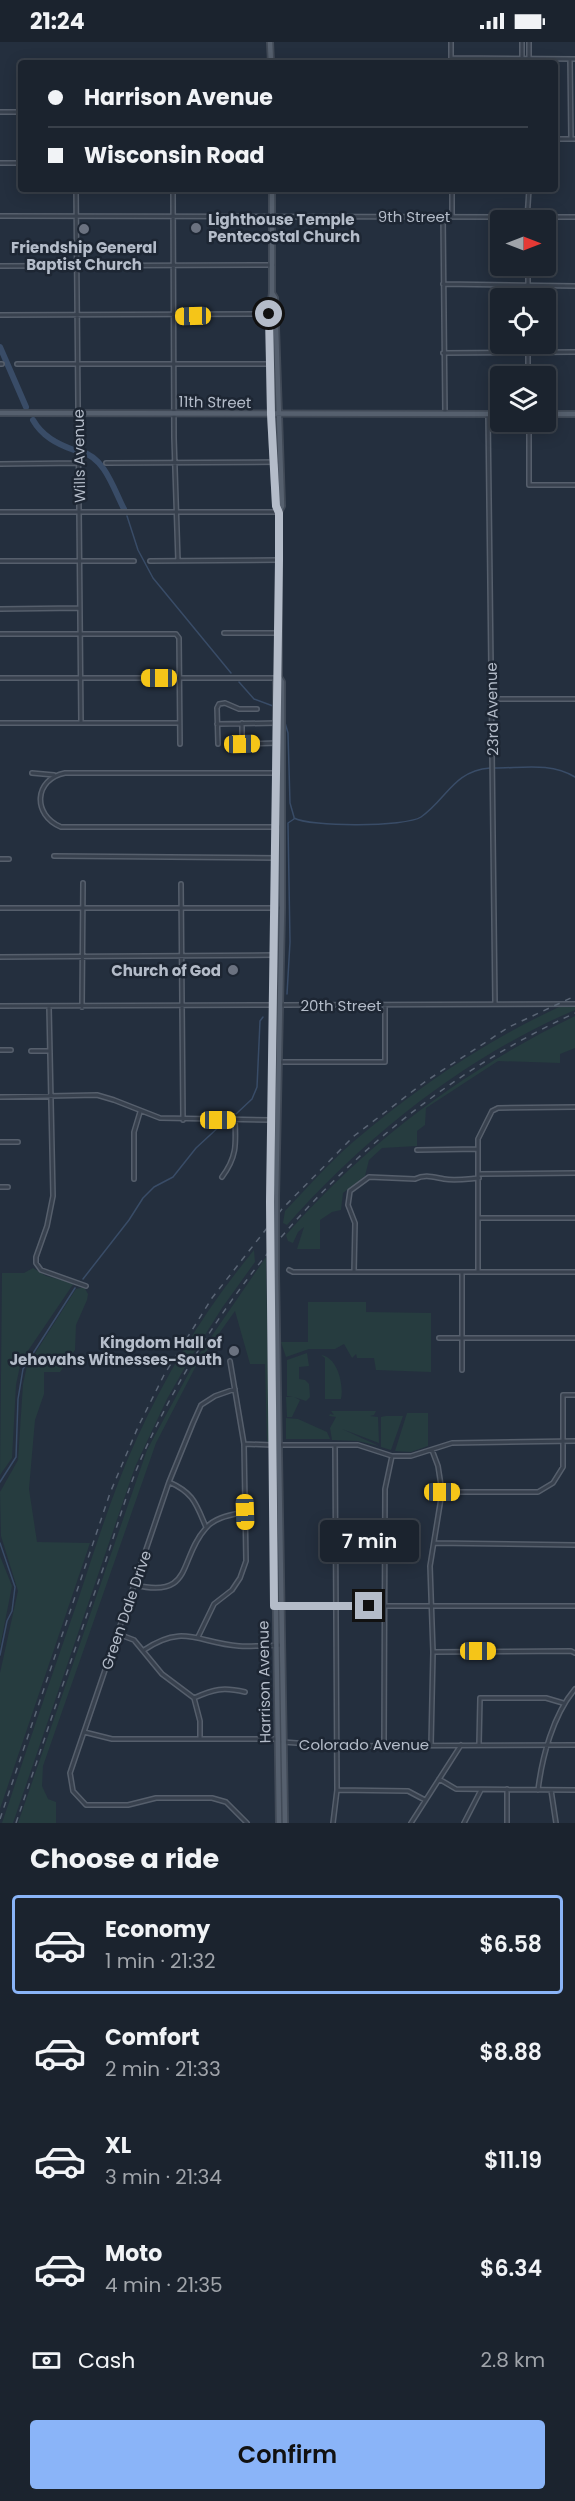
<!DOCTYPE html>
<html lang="en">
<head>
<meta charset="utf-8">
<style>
  body { margin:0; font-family:Poppins,sans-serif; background:#282f3a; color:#f1f3f6; height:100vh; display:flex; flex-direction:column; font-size:22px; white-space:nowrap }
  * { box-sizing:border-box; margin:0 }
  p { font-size:20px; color:#a0a4aa }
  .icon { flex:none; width:33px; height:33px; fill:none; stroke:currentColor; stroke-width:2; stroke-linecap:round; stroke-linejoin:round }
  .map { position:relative; height:1781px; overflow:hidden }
  .side { display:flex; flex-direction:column; background:#1b232e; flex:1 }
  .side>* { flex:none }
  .top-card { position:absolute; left:18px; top:18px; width:540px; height:132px; border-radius:6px; box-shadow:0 3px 15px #0003,0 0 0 2px #39404a; display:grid; align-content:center; height:132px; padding:0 30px; background:#1b232e }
  .needle { width:39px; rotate:90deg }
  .buttons { position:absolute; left:490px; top:168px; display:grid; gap:12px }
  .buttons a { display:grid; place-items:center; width:66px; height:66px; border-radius:6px; background:#1b232e; box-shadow:0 3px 15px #0003,0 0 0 2px #39404a; font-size:30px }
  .end { position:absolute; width:27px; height:27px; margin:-14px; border:8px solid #b4bcc9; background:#111; box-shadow:0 0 0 3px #111 }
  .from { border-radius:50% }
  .bubble { position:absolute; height:42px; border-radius:6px; background:#1b232e; box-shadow:0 3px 15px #0003,0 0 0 2px #39404a; font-size:20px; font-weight:600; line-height:42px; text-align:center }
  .car { position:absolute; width:18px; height:36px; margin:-18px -9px; border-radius:8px; box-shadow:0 0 4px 2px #0007; background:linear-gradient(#f5c518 24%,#345 0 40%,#f5c518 0 76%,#345 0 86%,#f5c518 0) }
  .top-card b { display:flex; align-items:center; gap:21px; height:57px; font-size:22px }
  .top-card b+b { border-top:2px solid #39404a }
  .top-card i { width:15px; height:15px; background:#f1f3f6 }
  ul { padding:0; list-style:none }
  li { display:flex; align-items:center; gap:18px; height:99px; margin:0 12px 9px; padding:0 18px; border:3px solid transparent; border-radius:6px }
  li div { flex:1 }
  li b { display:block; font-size:22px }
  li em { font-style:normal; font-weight:600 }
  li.on { border-color:#8ab4f8 }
  li>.icon { width:54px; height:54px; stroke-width:1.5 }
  h2 { padding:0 30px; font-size:27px; line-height:72px }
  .pay { display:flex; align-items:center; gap:15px; height:66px; padding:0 30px; font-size:22px }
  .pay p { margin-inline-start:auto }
  .primary-button { display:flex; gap:12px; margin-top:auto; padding:12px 30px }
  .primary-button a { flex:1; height:69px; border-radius:6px; background:#8ab4f8; color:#111; font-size:24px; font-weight:600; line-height:69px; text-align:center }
  .status { display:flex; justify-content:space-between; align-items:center; height:42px; padding:0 30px; background:#1b232e; direction:ltr }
  .status svg { height:16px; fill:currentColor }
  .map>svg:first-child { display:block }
  .green { fill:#263c3f }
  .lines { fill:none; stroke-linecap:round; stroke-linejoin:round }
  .stream { stroke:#394c67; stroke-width:1.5 }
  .river { stroke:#394c67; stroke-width:6 }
  .minor-casing { stroke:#565f6c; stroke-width:6 }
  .major-casing { stroke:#414a57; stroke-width:8 }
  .minor { stroke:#38414e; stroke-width:3 }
  .major { stroke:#56606e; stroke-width:4.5 }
  .rail { stroke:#5a6575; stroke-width:1.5; stroke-dasharray:6 6; stroke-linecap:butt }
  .major-bridge-casing { stroke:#414a57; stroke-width:8; stroke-linecap:butt }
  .major-bridge { stroke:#56606e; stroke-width:4.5 }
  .route { stroke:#b4bcc9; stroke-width:8 }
  .worship-dot { fill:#6b7280; stroke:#1d2633; stroke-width:2 }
  .labels { text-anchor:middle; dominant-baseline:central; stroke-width:5; stroke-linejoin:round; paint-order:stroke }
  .street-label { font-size:15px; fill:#b4bcc9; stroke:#1d2633 }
  .poi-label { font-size:15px; font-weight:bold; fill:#b4bcc9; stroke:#1d2633; text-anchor:end }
</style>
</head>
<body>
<div class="status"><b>21:24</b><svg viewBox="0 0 49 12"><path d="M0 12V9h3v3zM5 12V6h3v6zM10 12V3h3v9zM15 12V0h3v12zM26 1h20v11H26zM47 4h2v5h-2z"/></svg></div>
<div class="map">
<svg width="575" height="1781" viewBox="0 0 575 1781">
  <rect width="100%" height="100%" fill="#242f3e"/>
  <!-- green -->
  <path class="green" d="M559 965H575V968C465 1015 366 1094 287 1183L283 1181 285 1169C307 1146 329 1121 353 1100 415 1047 485 999 559 965Z
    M575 974V1006L560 1012V1021L498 1019 426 1066 425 1083 417 1089V1104L382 1106 369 1118 365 1134 343 1151 341 1168 332 1170 320 1178V1207H297L304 1185 298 1190 293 1201 288 1199 286 1193C367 1100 464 1028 575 974Z
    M254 1208 255 1220 222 1266 188 1320 167 1357 135 1425 13 1781H2C27 1707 52 1632 78 1558 96 1504 113 1448 137 1396 168 1328 207 1265 254 1208Z
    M266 1215 269 1399 267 1400 265 1322H250L235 1269 196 1324 156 1401 43 1724 42 1744 48 1757 56 1760V1781H18L147 1408 198 1314Z
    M33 1226 46 1234 74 1241 21 1319 16 1343 12 1416 0 1433 2 1231H24Z
    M84 1245 88 1252 87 1258 76 1283 75 1308 60 1330H44V1352L35 1378 29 1447 37 1500 90 1501 0 1767V1631L18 1549 1 1494 0 1450 18 1418 23 1342 27 1324 76 1247Z
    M308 1260H366V1270L431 1271V1330L376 1328 374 1316H357L356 1312 352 1316 344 1302 335 1307H309L286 1315 281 1300H308Z
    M307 1311 309 1324 299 1325V1337L305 1338 309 1342 310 1355 306 1359 294 1355 300 1358 292 1375H287L286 1355H293L287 1354V1318Z
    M321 1313C338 1315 344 1344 341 1357H325V1316Z
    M331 1369H376L374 1373 370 1374 378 1375 379 1401 342 1387 379 1404 358 1399 332 1398 330 1386 336 1375 329 1374 330 1372 334 1373Z
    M407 1371H428V1404L411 1410 395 1409Z
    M386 1374H403L391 1408 381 1405V1375Z
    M286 1376 298 1377 327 1390 330 1397H286Z
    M0 1514 12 1544 0 1605Z"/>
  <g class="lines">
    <!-- stream -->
    <path class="stream" d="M127 474 138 508 153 536 231 631
      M239 640 254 657 273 664
      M283 674 288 691 290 761 294 775
      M495 726C522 726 551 720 575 735
      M294 776C309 785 406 785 421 775 447 757 453 729 490 726
      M287 952 290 900 288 781 294 777
      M236 1072 252 1057 257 1045 260 979 263 975
      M83 1237 129 1178 143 1156 154 1145 173 1135 196 1106 222 1082
      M0 1440 16 1415 18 1357 23 1327 75 1246
      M0 1501 15 1545 12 1569 7 1579 0 1613"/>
    <!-- river -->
    <path class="river" d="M0 305 26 365
      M33 378C42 394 57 402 74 408
      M82 410C105 416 114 448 124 467"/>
    <!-- minor casing -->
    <g class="minor-casing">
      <path id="minor" d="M451 0V21
        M522 0V18
        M529 0V17
        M451 16 575 17
        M570 17 571 97
        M0 70H21
        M555 97H575
        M0 121H21
        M76 147 81 681
        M173 147 174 396 178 519
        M452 147V174
        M0 174 575 175
        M443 174 445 371
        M527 178 529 147
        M0 224 273 223
        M528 224V256
        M443 242 575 244
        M0 273 269 272
        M443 311 575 310
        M0 322H2
        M17 322H270
        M528 334V302
        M488 372 495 962
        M529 380V443H575
        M106 421 280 420
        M0 422 79 421
        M0 470H279
        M0 519H134
        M150 519 279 518
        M0 567 80 566
        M224 591H279
        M0 592H176L179 596 180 702
        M0 636H277
        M492 657H575
        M0 681H179
        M242 681V702L277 701
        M217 682 277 681
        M218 702 217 666 219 662 225 661 239 667H257
        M32 731 54 733
        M276 731H65C34 737 32 773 61 785H282
        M54 814 277 816
        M0 817H9
        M181 842 183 1078
        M0 866H282
        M0 915 275 913
        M281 963 575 962
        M0 964 274 963
        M49 965 53 1154 47 1184 36 1215V1221L41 1228 86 1244
        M82 965 83 841
        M0 1008H11
        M31 1009H50
        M279 1020H385V963
        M0 1055 97 1053 114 1058 160 1076 271 1078
        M0 1100H18
        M417 1108 478 1107
        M479 1132 575 1131
        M222 1135C237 1115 236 1102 235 1079
        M134 1137V1090L140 1070
        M0 1145H8
        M478 1176H575
        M289 1228 293 1230H575
        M478 1229V1097L492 1069 498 1066 575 1065
        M354 1230 355 1181 348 1163 350 1149 369 1135 415 1137C425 1132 433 1135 444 1137 455 1139 467 1137 479 1136
        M462 1231V1328
        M439 1296H575
        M235 1347 215 1354 201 1363 193 1381 169 1440 70 1731 73 1749 86 1763H128L156 1756H212L226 1760 247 1781
        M244 1402 272 1403
        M279 1403H358L392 1414H411L452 1401 575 1399
        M169 1440C194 1451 196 1462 206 1485
        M442 1450H538L553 1441 563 1425V1353H575
        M434 1501 575 1503
        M135 1543C194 1557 178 1517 206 1486 215 1475 231 1473 245 1470
        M280 1564H575
        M118 1592 134 1598 162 1632 194 1656 200 1679V1697
        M198 1595 214 1562 232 1548 240 1536 246 1519 244 1402 230 1319
        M144 1608C184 1581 198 1601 239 1604 253 1605 268 1603 282 1603
        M433 1610 571 1609 575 1611
        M194 1656C214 1647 223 1645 245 1650
        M84 1690 112 1697H277
        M283 1700 337 1704 575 1703
        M479 1702 480 1656H546L563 1661
        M431 1703 433 1610 430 1524 442 1450 438 1424 432 1408
        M384 1704 385 1447 392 1414
        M439 1737 456 1747 575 1748
        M507 1747V1781
        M337 1748 408 1749 425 1758
        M538 1748C542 1715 553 1673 575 1647
        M551 1748 556 1781
        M333 1781 337 1748 335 1403
        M411 1781 461 1703
        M464 1781 481 1748"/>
    </g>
    <!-- major casing -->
    <g class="major-casing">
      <path id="major" d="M270 0 271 21
        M272 147V251L269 272 271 372 276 464 279 470V635L282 640V866L276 1155
        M272 251 275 256 282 464 279 470
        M0 371 501 372
        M546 372H575
        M270 1160 277 853 276 640 279 635
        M271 1232 279 1781
        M276 1232 285 1781"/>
    </g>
    <!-- minor -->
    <use href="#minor" class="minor"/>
    <!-- major -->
    <use href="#major" class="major"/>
    <!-- rail -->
    <path class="rail" d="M0 1777 110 1451 138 1385 164 1333 212 1256 282 1167 354 1094 426 1039 509 985 575 954
      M16 1781C45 1695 74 1609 104 1524 117 1486 128 1444 145 1408 232 1218 385 1059 575 971"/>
    <!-- major-bridge casing -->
    <g class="major-bridge-casing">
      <path id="major-bridge" d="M276 1155V1232
        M270 1160 271 1232"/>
    </g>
    <!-- major-bridge -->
    <use href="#major-bridge" class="major-bridge"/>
  </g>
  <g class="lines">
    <!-- route -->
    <path class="route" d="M269 272 271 372 276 464 279 471V518L270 1160 274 1564H369"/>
  </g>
  <!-- markers -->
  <g class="worship-dot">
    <circle cx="196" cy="186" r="6"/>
    <circle cx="84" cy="187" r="6"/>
    <circle cx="233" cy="928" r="6"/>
    <circle cx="234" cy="1309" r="6"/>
  </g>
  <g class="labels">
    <!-- street labels -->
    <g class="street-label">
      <text x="414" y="174">9th Street</text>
      <text transform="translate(215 360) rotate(1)">11th Street</text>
      <text transform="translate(79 414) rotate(-91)">Wills Avenue</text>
      <text transform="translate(492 667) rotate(-91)">23rd Avenue</text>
      <text x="341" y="963">20th Street</text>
      <text transform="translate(126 1568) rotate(-71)">Green Dale Drive</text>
      <text transform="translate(264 1640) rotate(-91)">Harrison Avenue</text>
      <text x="364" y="1702">Colorado Avenue</text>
    </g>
    <!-- poi labels -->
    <g class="poi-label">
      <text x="208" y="177" text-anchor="start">Lighthouse Temple<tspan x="208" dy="17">Pentecostal Church</tspan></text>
      <text x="84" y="205" text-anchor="middle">Friendship General<tspan x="84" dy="17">Baptist Church</tspan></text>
      <text x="221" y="928">Church of God</text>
      <text x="222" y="1300">Kingdom Hall of<tspan x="222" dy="17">Jehovahs Witnesses-South</tspan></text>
    </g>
  </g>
</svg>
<div class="buttons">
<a><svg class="needle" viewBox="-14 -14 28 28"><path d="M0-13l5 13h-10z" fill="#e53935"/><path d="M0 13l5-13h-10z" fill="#a0a4aa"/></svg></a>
<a><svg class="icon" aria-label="locate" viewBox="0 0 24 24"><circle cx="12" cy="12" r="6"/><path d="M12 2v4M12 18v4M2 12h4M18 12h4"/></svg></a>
<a><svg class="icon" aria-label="layers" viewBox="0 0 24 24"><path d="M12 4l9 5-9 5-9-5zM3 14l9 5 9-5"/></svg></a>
</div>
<i class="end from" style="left:269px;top:272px"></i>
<i class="end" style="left:369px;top:1564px"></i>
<div class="bubble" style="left:320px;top:1478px;width:99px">7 min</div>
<i class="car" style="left:193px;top:274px;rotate:269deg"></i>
<i class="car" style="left:159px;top:636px;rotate:270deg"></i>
<i class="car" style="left:242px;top:702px;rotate:89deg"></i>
<i class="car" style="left:218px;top:1078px;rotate:90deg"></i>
<i class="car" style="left:442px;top:1450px;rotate:90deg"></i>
<i class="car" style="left:245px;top:1470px;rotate:178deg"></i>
<i class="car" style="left:478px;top:1609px;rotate:90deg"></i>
<div class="top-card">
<b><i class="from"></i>Harrison Avenue</b>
<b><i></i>Wisconsin Road</b>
</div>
</div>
<section class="side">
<h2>Choose a ride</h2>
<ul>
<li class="on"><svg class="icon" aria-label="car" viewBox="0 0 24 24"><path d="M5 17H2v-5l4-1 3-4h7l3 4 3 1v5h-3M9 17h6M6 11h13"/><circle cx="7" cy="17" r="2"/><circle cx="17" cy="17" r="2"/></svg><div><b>Economy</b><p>1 min · 21:32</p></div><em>$6.58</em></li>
<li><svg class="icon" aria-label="car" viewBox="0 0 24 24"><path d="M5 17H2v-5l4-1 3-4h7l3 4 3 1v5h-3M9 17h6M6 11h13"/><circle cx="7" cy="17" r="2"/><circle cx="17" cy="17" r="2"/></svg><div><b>Comfort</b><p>2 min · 21:33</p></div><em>$8.88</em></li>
<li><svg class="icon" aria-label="car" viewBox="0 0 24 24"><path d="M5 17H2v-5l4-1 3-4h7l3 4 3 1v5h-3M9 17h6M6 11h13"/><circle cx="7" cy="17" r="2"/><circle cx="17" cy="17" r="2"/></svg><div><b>XL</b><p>3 min · 21:34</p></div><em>$11.19</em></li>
<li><svg class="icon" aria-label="car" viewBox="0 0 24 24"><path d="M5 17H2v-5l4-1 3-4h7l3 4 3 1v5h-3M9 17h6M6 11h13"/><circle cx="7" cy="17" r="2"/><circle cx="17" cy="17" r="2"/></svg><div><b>Moto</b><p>4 min · 21:35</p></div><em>$6.34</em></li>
</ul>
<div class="pay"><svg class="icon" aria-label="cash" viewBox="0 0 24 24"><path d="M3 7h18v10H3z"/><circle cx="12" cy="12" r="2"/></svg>Cash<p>2.8 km</p></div>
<div class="primary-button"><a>Confirm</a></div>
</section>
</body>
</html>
